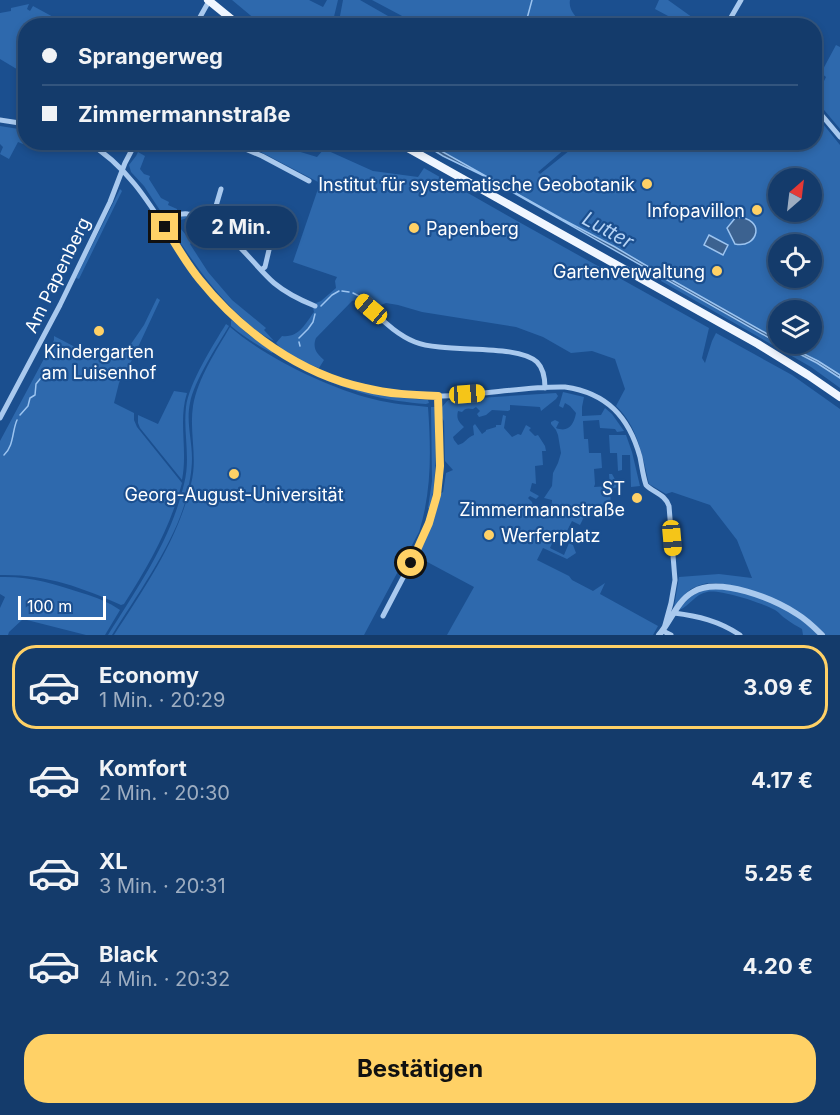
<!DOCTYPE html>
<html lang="de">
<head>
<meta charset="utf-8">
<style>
  body { margin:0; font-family:Inter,sans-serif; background:#214673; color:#f1f3f6; height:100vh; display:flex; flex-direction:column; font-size:22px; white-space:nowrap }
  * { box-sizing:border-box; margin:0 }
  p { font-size:20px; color:#9dadc1 }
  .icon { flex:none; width:33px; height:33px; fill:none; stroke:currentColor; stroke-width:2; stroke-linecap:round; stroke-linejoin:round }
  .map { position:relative; height:635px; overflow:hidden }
  .sheet { display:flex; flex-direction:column; background:#143b6b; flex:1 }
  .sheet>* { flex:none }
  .hud { position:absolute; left:18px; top:18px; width:804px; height:132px; border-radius:24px; box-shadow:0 3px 9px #0003,0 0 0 2px #33557e; display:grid; align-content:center; height:132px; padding:0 24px; background:#143b6b }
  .needle { width:39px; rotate:28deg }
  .buttons { position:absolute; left:768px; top:168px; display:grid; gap:12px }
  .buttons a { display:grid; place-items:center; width:54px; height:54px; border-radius:50%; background:#143b6b; box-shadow:0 3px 9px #0003,0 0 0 2px #33557e; font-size:30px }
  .scale { position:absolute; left:18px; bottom:15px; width:88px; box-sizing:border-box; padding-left:6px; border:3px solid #fff; border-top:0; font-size:16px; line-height:21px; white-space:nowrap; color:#fff; -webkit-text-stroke:4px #1b4f8f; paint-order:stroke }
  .end { position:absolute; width:27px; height:27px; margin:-14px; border:8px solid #ffd166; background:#111; box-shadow:0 0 0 3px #111 }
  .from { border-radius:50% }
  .bubble { position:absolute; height:42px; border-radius:21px; background:#143b6b; box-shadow:0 3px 9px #0003,0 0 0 2px #33557e; font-size:20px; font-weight:700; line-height:42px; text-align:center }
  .car { position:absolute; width:18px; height:36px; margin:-18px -9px; border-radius:8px; box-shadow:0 0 4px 2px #0007; background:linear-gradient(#f5c518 24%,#345 0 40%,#f5c518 0 76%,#345 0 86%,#f5c518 0) }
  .hud b { display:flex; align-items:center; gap:21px; height:57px; font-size:22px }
  .hud b+b { border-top:2px solid #33557e }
  .hud i { width:15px; height:15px; background:#f1f3f6 }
  ul { padding:10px 0 0; list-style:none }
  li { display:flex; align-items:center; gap:18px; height:84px; margin:0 12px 9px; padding:0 12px; border:3px solid transparent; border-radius:24px }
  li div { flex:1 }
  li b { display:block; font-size:22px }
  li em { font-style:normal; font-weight:700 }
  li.on { border-color:#ffd166 }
  li>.icon { width:54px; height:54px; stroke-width:1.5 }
  .primary-button { display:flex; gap:12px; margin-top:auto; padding:12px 24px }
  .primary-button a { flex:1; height:69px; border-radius:24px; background:#ffd166; color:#111; font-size:24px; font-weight:700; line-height:69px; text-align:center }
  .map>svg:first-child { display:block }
  .green { fill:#2e69ad; fill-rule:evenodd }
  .water { fill:#3c6290; stroke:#9cc4f0; stroke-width:1.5 }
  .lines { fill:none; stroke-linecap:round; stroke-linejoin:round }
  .stream { stroke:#9cc4f0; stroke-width:1.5 }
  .minor { stroke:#a9c9ee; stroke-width:5 }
  .tertiary { stroke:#a9c9ee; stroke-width:6 }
  .primary { stroke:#f0f6ff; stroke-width:8 }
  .route { stroke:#ffd166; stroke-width:8 }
  .poi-dot { fill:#ffd166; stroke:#1b4f8f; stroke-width:2 }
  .labels { text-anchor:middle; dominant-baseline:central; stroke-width:4.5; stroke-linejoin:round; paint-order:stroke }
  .poi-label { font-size:18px; fill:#fff; stroke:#1b4f8f; text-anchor:end }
  .street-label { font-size:18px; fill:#fff; stroke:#1b4f8f }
  .water-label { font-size:20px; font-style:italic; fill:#b5d3f5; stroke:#1b4f8f }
</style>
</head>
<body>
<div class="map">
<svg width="840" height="635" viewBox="0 0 840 635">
  <rect width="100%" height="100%" fill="#1b4f8f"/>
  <!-- green -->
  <path class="green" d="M232 0H309L323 7 327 0H338L332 25H262Z
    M343 0H360L388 16 391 21 397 25H337L340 16Z
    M372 0H570C568 11 577 18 584 25H419Z
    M659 0H668L703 25H685L655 9Z
    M29 4 27 9 30 11 33 6 68 25 26 26 25 74 0 59V13L11 11V8Z
    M836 45 840 47V129L814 98 815 95 819 91 826 77 821 73Z
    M815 114 840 145V375L818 361 784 344H812V310H778V340L647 266 615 247 562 219 427 143H572L538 172 540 174 579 143 814 142ZM778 178H812V212H778ZM778 244H812V278H778Z
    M0 126 25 130V142L23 144 18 142 9 159 0 154 3 147 0 144Z
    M236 143H271L317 157 324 149 373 171 418 177 424 168 510 217 709 328 702 358 705 363 712 341 716 333 792 375 840 409V635H803L802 629C797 626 791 623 786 619 782 617 779 612 775 610 762 603 720 589 707 592 695 594 690 606 679 610 686 600 696 590 709 589 733 586 772 602 795 610 778 599 732 582 711 583 705 583 699 585 693 588 685 592 680 601 674 607L679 577 719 574 752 578 737 540 710 505 672 492 666 494 649 484C643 457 637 425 616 406L625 389 615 359 592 351 571 353 543 337 516 327 422 312 398 305 386 303 381 305 377 310 366 297 359 303 356 300 352 301 316 338C312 348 317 354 324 360L319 368C304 362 287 356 276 343L282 336C299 338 305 324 314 312L313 308 316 303 321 301 336 288 335 281 337 277 293 262 320 183 259 151 250 149Z
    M138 152 145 156 140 169 144 174 150 176 149 179 161 198 169 202 168 205 177 209V212L169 215H163L144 186 131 172 129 165 136 156Z
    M120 189 122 191 79 279 76 278Z
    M184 216H189L187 218 181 220 180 228 192 242 190 244 208 272 232 300 266 328 264 330 274 341C261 335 250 326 240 316 212 290 191 259 170 227L176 218Z
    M662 278 778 344 817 363 840 378V388L811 367 661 281Z
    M157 298 160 300 132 360 119 383 114 403 134 413V420L137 427 182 483C170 528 149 565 124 604L121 605C81 587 45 574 0 575V441L54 340V336L98 359 102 357 107 346 111 348 109 353 119 358 122 357 144 325Z
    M232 320 249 335 273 352 272 353C257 345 244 337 231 326V321Z
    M226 324 229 326C217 346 194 381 190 403 186 422 192 440 192 458 192 472 189 485 186 499 174 544 137 595 112 635H108C138 587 171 540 184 484 191 458 183 433 186 407 189 383 213 345 226 324Z
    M230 327C265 357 328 388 373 399 391 404 410 405 428 407 431 449 432 491 419 532L364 635H114C145 587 178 540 191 484 198 458 189 432 193 406 198 378 216 351 230 327Z
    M323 379 368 392 402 398 428 400 429 403 426 404C387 401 359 394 323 379Z
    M174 391 187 393C178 421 188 450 182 480L140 428 138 423V415L158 424Z
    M563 392 584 397 582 407V416L601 415 605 408 612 414 624 431 617 432 615 429 600 428 599 420 583 421 584 439H588L589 453H601L602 468 594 469 595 484 594 487 610 486 609 474H612L617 483 618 487 610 489 611 508 594 511 588 509 580 525 572 521 565 535 557 532 550 548 564 555 569 543 573 545 576 553 567 559 543 548 537 560 569 576 572 580 593 591 605 583 600 594 658 626 653 635H447L474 587 418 557 435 516 440 494 443 492 446 473 453 470 445 461 444 421 442 418V407L448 400 556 393 558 396 556 399 541 411 540 407 510 405V410L508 411 492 410 486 415 479 417 477 414 480 411 476 407 473 409C468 408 465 408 462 412L458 411C456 419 459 422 464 427L453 437 454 440 458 445C466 443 467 437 474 435L473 426 475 424 482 434 486 431V430L496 427V425H501L503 415 506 416 504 428 512 437 518 434 521 435 526 425 531 428 529 430 535 436 538 435 545 446 546 451H542L543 465 535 466 536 484 532 483 530 491 539 496 536 499 530 496 528 498 532 502 534 511 538 514H547C550 510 552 505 552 500L544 498 552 486 553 473 558 463 561 453 558 435 556 430 551 424V422L555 420 559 422 556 428C569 433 574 424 576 413L570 406 565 403 563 408 559 406Z
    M431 407H435C435 441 438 475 430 509L428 508 432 481Z
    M609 435H626L632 452 640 486 631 487 630 455H622V470L618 471 617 453H610Z
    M0 577C29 576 55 584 82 593 95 597 109 602 120 610L105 635H86L23 619 9 632 8 635H0V608L5 597 0 594Z"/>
  <!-- water -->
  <path class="water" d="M422 143H427L562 219 615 247 647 266 778 340V343L482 175 443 156Z
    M736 217C767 218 758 249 735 244L727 228Z
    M709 235 728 245 723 255 704 245Z
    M780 344H784L818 361 840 375V378L817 363Z"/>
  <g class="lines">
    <!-- stream -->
    <path class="stream" d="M525 26 532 0
      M512 190 524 182
      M342 291 349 292
      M353 293 359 296
      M321 306 332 295 339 291
      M299 338 308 329 313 322 315 314
      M299 342 300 346
      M20 415 28 406 30 398 35 395 36 384 49 368
      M4 455C14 446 12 431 17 420"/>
    <!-- minor -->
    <path class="minor" d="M711 25 712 26
      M195 26 209 1
      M726 26 741 0
      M814 106 840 137
      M0 120 26 124
      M87 142C137 171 161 225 193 271 232 325 292 369 357 386 383 393 411 396 438 396 480 396 523 386 565 387 607 393 629 417 640 457 642 467 643 476 646 485 654 493 665 494 669 506L675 580 671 603 665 625
      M229 142 262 156 309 181
      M210 221 213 216 221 189
      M162 223C170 217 178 213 188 214 219 214 251 263 274 283 286 293 300 300 315 306
      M261 270 265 267 276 220
      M360 300C378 315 393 333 415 342 445 354 516 343 537 362 544 369 545 379 545 388
      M0 418 60 305 110 202 125 163 136 142
      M674 613C698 616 719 621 740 635
      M383 616 418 549 429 523 434 506 440 477 438 396
      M663 631 671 635"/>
    <!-- tertiary -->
    <path class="tertiary" d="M659 635C671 621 677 601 693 592 719 576 774 599 797 614 807 620 814 627 822 635"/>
    <!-- primary -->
    <path class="primary" d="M208 0 240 26
      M397 142 758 344 808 375 840 397"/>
  </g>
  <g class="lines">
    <!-- route -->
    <path class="route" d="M165 227C176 245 186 263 200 280 241 331 300 374 365 388 389 394 413 395 438 396L440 466 437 495 429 523 411 563"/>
  </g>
  <!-- markers -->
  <g class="poi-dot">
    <circle cx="647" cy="184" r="6"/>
    <circle cx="757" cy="210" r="6"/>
    <circle cx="414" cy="228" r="6"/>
    <circle cx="717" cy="271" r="6"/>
    <circle cx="99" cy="331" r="6"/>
    <circle cx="234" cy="474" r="6"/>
    <circle cx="637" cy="498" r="6"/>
    <circle cx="489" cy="535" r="6"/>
  </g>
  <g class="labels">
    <!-- poi labels -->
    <g class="poi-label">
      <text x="635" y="184">Institut für systematische Geobotanik</text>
      <text x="745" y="210">Infopavillon</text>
      <text x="426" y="228" text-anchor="start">Papenberg</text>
      <text x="705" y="271">Gartenverwaltung</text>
      <text x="99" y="351" text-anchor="middle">Kindergarten<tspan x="99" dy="21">am Luisenhof</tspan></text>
      <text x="625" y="488">ST<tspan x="625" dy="21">Zimmermannstraße</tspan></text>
      <text x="234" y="494" text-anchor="middle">Georg-August-Universität</text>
      <text x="501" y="535" text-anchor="start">Werferplatz</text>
    </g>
    <!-- street labels -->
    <g class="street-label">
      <text transform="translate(57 275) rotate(-64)">Am Papenberg</text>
    </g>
    <!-- water labels -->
    <g class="water-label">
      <text transform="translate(608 230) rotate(29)">Lutter</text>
    </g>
  </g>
</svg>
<div class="buttons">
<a><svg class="needle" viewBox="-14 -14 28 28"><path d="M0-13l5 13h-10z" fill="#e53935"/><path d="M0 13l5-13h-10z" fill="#9dadc1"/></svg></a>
<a><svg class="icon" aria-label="locate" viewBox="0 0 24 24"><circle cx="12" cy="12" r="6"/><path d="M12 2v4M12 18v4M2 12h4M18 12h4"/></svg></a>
<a><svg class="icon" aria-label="layers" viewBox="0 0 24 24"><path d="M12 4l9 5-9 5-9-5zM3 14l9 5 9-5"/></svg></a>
</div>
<div class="scale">100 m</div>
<i class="end from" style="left:411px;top:563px"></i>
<i class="end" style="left:165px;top:227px"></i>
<div class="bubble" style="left:186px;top:206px;width:111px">2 Min.</div>
<i class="car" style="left:371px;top:309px;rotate:310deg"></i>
<i class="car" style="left:467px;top:394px;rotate:86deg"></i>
<i class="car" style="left:672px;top:538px;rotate:175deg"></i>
<div class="hud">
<b><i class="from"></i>Sprangerweg</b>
<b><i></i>Zimmermannstraße</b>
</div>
</div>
<section class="sheet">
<ul>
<li class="on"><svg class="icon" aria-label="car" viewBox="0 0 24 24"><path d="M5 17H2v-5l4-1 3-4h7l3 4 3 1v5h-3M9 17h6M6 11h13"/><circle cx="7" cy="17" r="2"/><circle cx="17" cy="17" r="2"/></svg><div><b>Economy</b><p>1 Min. · 20:29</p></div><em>3.09 €</em></li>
<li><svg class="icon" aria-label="car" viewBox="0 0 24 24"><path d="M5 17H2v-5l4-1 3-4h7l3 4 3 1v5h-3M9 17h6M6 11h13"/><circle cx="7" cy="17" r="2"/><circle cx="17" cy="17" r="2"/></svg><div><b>Komfort</b><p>2 Min. · 20:30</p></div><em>4.17 €</em></li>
<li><svg class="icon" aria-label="car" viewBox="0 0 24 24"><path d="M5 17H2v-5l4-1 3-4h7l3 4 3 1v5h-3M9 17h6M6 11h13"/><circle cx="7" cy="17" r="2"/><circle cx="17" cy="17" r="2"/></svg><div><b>XL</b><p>3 Min. · 20:31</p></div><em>5.25 €</em></li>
<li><svg class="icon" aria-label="car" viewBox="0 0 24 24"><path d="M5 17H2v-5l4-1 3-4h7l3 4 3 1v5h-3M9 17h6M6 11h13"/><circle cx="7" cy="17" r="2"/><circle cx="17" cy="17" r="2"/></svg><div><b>Black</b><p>4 Min. · 20:32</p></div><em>4.20 €</em></li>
</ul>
<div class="primary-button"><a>Bestätigen</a></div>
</section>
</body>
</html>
